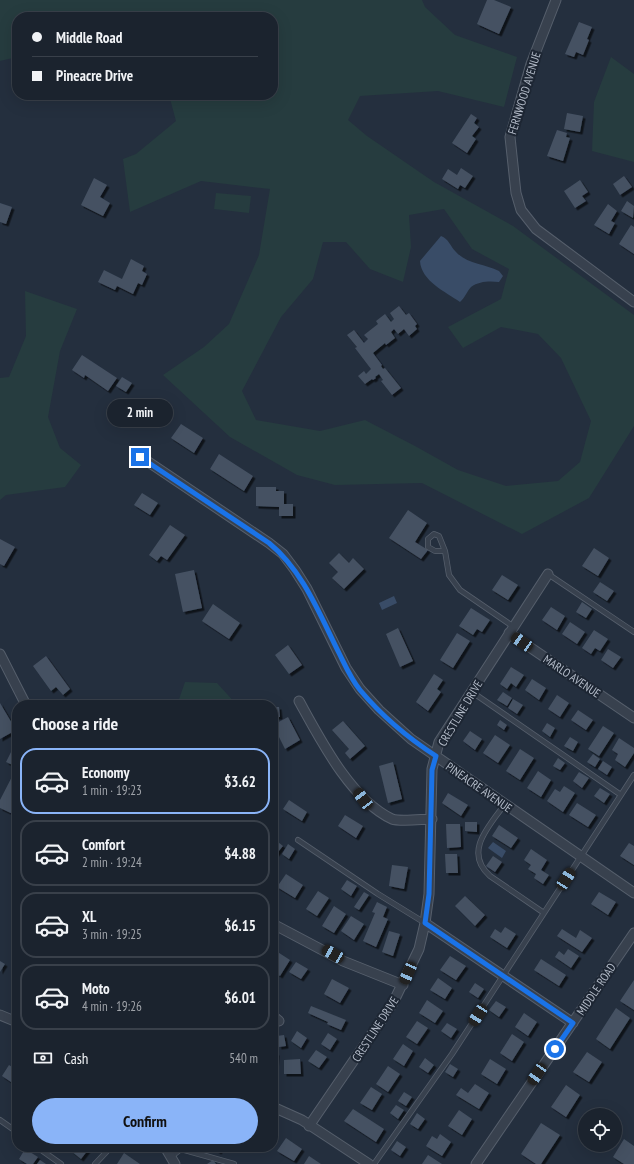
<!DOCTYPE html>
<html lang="en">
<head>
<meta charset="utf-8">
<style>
  body { margin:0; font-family:"PT Sans Narrow",sans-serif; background:#242b36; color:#f1f3f6; height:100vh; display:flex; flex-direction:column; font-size:15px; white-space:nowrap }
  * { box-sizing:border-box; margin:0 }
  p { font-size:13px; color:#a0a4aa }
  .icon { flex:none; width:22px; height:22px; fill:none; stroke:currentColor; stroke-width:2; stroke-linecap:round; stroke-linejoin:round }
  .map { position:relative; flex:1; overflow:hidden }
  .panel { position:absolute; left:12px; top:700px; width:266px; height:452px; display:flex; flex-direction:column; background:#1b232e; border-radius:16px; box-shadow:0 4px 16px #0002,0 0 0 1px #39404a }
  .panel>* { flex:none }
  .hud { position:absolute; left:12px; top:12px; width:266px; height:88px; border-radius:16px; box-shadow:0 4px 16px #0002,0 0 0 1px #39404a; display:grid; align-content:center; height:88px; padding:0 20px; background:#1b232e }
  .controls { position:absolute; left:578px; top:1108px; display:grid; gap:8px }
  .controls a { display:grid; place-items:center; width:44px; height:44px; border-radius:50%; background:#1b232e; box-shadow:0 4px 16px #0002,0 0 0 1px #39404a; font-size:20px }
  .end { position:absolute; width:18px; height:18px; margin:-9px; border:5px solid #1a73e8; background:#fff; box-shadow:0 0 0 2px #fff }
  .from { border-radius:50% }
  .bubble { position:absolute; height:28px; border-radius:14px; background:#1b232e; box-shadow:0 4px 16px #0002,0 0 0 1px #39404a; font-size:13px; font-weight:600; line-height:28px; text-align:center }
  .car { position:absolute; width:12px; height:24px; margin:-12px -6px; border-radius:5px; box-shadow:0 0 3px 1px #0007; background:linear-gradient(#222 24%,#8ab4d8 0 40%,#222 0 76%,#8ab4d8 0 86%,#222 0) }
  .hud b { display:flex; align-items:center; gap:14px; height:38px; font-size:15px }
  .hud b+b { border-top:1px solid #39404a }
  .hud i { width:10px; height:10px; background:#f1f3f6 }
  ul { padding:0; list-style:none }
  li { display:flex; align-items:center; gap:12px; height:66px; margin:0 8px 6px; padding:0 12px; border:2px solid #39404a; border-radius:16px }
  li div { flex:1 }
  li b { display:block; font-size:15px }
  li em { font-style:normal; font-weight:600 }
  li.current { border-color:#8ab4f8 }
  li>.icon { width:36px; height:36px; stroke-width:1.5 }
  h2 { padding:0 20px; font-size:18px; line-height:48px }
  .pay { display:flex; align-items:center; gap:10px; height:44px; padding:0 20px; font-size:15px }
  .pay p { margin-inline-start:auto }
  .cta { display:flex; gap:8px; margin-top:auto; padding:8px 20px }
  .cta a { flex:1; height:46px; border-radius:24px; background:#8ab4f8; color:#111; font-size:16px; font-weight:600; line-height:46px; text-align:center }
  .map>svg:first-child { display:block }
  .green { fill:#263c3f; fill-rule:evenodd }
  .water { fill:#394c67 }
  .building { fill:#455162; filter:url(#shadow) }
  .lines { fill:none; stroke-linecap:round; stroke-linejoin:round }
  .service-casing { stroke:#565f6c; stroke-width:6 }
  .minor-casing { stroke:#565f6c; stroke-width:11 }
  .service { stroke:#38414e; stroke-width:4.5 }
  .minor { stroke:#38414e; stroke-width:9 }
  .route { stroke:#1a73e8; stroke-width:5 }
  .labels { text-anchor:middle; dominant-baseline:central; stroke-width:4; stroke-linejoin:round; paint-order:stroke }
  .street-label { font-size:12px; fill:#b4bcc9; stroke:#1d2633 }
</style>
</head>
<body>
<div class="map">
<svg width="634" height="1164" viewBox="0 0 634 1164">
  <defs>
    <filter id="shadow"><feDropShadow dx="2.5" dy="2.5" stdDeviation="0" flood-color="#0009"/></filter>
  </defs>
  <rect width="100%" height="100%" fill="#242f3e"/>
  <!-- green -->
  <path class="green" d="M0 0H422L425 7 455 35 517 57 504 107 438 91 360 96 348 120 367 136 434 182 513 226 634 315V426L589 498 522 534 422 483 335 485 297 475 230 437 163 375 204 347 229 324 259 255 270 189 201 181 130 212 123 159 136 154 176 121 169 95H273V17H17V57L0 61ZM444 209 472 249 509 269 501 299 448 327 463 348 501 327 538 334 561 358 591 421 580 462 558 481 506 486 458 470 415 446 365 420 320 431 256 420 242 391 281 317 313 279 323 242H346L370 269 403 282 411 247 409 215Z
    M611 57 634 74V162L592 151 594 102Z
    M216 193 251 196 249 213 214 209Z
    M25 291 77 309 60 351 48 417 60 448 81 465 65 487 6 495 0 500V378L9 377 26 336Z
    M185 682 217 683 237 705H177Z"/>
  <!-- water -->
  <path class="water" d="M441 236C449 239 450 246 456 252 467 264 485 264 499 271L503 276 499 282C490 281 479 281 471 287 467 291 465 298 460 302 446 292 421 281 420 261Z
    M394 596 397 603 382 610 379 603Z
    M493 842 506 851 502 858 488 848Z"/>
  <!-- building -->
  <path class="building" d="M487 0H494L511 7 499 34 477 24Z
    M579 22 592 27 587 39 589 40 583 55 576 52 574 57 565 54Z
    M567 113 583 116 580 132 564 129Z
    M471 114 477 118 474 123 479 127 472 136 476 139 467 153 452 143Z
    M557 130 567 133 566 137 570 138 563 161 547 156Z
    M461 168 473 176 465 188 460 185 458 189 442 179 448 169 457 175Z
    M624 176 632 187 620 195 613 184Z
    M94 178 107 185 100 197 110 203 103 216 81 205Z
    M580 180 588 192 582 196 586 201 575 208 564 191Z
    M627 201 634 206 633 218 621 211Z
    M0 203 12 207 6 224 0 222Z
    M608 204 617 211 611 221 615 223 609 234 594 225Z
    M631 225 634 227V254L619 244Z
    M131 259 144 266 142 271 147 274 142 285 138 283 133 294 117 286 115 290 98 282 104 270 122 279Z
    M399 306 406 315 409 313 417 324 415 326 417 329 409 336 404 329 398 334 394 329 391 332 395 338 386 345 384 341 385 343 373 353 382 365 381 366 383 369 385 368 401 388 392 395 381 381 383 380 379 374 375 377 376 378 373 380 372 379 365 384 358 376 364 371 366 374 371 369 355 348 357 347 347 335 354 330 364 343 368 339 364 335 378 324 376 321 385 314 391 322 394 319 390 313Z
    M82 355 117 378 108 391 85 375 84 378 72 370Z
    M122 377 132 383 126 392 116 386Z
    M181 424 203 438 194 453 171 438Z
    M219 454 253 476 244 491 210 469Z
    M256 487H276V491H284V504H293V516H279V507L256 506Z
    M142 493 158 503 150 515 134 505Z
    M408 510 427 523 415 542 428 550 421 559 389 538Z
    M170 525 185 535 167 560 161 556 157 561 149 555Z
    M0 539 15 547 4 566 0 564Z
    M594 548 609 558 598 576 582 566Z
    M339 553 349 563 353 558 364 569 344 589 332 578 338 572 329 563Z
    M194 570 202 608 183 612 175 574Z
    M502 575 518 585 508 600 492 590Z
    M600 582 614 591 607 601 593 592Z
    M582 602 592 609 586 618 576 612Z
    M213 604 240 623 229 639 202 621Z
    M551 607 565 616 557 630 542 620Z
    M471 608 490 620 482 632 477 629 473 635 459 626Z
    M570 622 585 632 577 644 562 634Z
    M398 628 413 661 400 667 386 634Z
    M594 630 608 639 600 651 595 648 591 654 582 648Z
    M457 633 470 641 453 668 440 660Z
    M288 645 302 665 289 674 275 655Z
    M608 649 621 657 613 668 601 660Z
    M46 656 70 689 63 695 56 687 51 691 33 666Z
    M511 667 524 675 516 687 511 683 507 689 500 684Z
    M434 674 443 680 437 689 441 692 428 711 416 702Z
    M532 679 546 688 539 700 525 690Z
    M503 692 512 698 507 706 497 700Z
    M557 695 569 703 560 717 548 709Z
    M513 699 523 705 517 714 508 708Z
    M0 703 16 730 0 739Z
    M273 707H279L280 717H273Z
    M578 710 593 720 586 730 571 720Z
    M288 717 300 740 285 749 273 725Z
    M500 720 507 725 504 730 497 725Z
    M343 721 365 746 350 759 345 753 349 749 332 730Z
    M547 723 555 728 550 737 542 731Z
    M603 726 614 733 599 756 588 749Z
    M470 731 482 739 475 750 463 741Z
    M495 735 510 745 498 763 483 753Z
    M570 737 578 742 573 751 564 746Z
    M619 738 634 748V753L625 767 615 760 618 754 612 750Z
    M520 749 534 758 520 780 506 771Z
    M12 750 17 753V767L6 762Z
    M593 754 600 759 595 767 587 762Z
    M558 758 565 763 560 770 553 766Z
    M603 761 612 767 607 775 598 769Z
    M393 762 402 799 388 803 379 766Z
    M17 767V816L0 808V800Z
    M538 771 551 780 541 797 527 788Z
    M579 772 589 778 582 788 573 781Z
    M564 786 575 793 563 812 547 801 555 789 560 792Z
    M600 788 610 794 604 803 594 796Z
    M448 793 468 805 461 816 442 803Z
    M289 800 307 812 302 821 283 809Z
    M577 803 596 815 588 827 569 815Z
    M345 815 363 826 356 838 338 826Z
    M465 822H477V832L465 831Z
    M446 824H460L461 847 447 848Z
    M499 825 518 838 511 848 492 836Z
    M273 838 283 846 273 858Z
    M629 843 634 846V865L620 856Z
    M288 844 295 849 289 859 282 854Z
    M531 849 547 860 541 870 549 875 543 884 534 878 536 874 528 869 531 865 524 860Z
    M445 854H457L458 873H446Z
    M493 856 502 862 495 872 486 866Z
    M392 865 408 867 404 889 389 886Z
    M286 874 303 885 295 898 277 887Z
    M347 880 357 886 351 896 341 889Z
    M318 891 329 898 317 916 306 909Z
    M364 892 369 895 359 910 354 907Z
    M599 892 616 902 608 915 591 904Z
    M465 896 485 915 475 926 455 906Z
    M377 902 387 907 383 917 388 919 376 947 363 941 375 913 372 912Z
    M334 906 346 914 334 933 322 926Z
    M351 916 364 924 354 940 341 931Z
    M505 927 516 934 507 948 490 937 495 929 501 933Z
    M562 929 576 938 580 930 592 938 582 952 557 936Z
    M389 931 400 934 393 956 382 952Z
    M273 949 290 960 280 976 273 971Z
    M568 949 579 956 571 968 555 957 559 951 564 955Z
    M450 956 466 966 456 980 440 970Z
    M541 959 566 975 559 986 534 970Z
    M0 961 5 964 0 972Z
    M296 962 308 969 301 979 289 972Z
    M438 978 452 988 445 999 430 990Z
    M332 979 349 988 340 1003 324 994Z
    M634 980V1010L620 1001Z
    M475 983 484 989 478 998 469 992Z
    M427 1000 443 1011 435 1023 419 1013Z
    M496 1001 506 1007 499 1017 489 1010Z
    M311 1006 346 1020 341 1030 327 1024 328 1022 308 1013Z
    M616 1008 630 1018 610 1049 596 1039Z
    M524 1013 537 1022 528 1036 515 1027Z
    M417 1021 428 1028 417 1044 406 1037Z
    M447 1023 457 1029 451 1038 441 1031Z
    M297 1031 307 1038 301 1048 291 1041Z
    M328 1033 337 1039 330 1050 321 1044Z
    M512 1034 524 1042 512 1061 500 1053Z
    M284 1035 286 1046 279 1047 277 1036Z
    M273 1038H275L276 1049H273Z
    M403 1044 413 1051 404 1066 393 1059Z
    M316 1050 327 1057 319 1068 308 1061Z
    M587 1052 602 1062 589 1082 573 1072Z
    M273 1053H277L275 1075H273Z
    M425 1058 434 1065 428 1073 419 1067Z
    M300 1059 301 1074H284V1060Z
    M490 1059 506 1069 497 1084 481 1074Z
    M450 1064 458 1069 453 1077 445 1072Z
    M9 1065 17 1070V1086L2 1076Z
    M388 1066 400 1074 388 1092 376 1084Z
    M475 1084 489 1093 479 1109 456 1095 461 1088 468 1093Z
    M566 1085 580 1095 566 1117 551 1107Z
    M371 1087 382 1094 372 1110 360 1103Z
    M404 1092 412 1097 406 1106 398 1101Z
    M396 1105 404 1110 398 1119 390 1113Z
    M353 1109 384 1129 376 1142 344 1121Z
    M459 1110 472 1119 462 1135 448 1126Z
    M417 1113 425 1119 418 1129 410 1124Z
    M541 1123 560 1135 541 1164H536L521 1154Z
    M440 1134 451 1142 442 1156 426 1146 432 1136 437 1139Z
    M286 1138 302 1149 294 1161 277 1151Z
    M624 1139 634 1146V1164H624L613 1157Z
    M397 1141 406 1147 400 1156 391 1150Z
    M74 1147H84L88 1150 81 1159 71 1151Z
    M211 1147H222L219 1152Z
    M25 1149 38 1157 33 1164H27L19 1159Z
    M124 1153 140 1164H117Z
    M428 1155 442 1164H422Z
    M309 1156 321 1164H304Z
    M40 1160 46 1164H37Z
    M213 1160 216 1164H207Z"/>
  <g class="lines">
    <!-- service casing -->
    <g class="service-casing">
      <path id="service" d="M434 534 439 536 445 551H435L428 547V539Z
        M445 551 449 575 460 590 514 627
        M548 574 634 632
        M472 692 621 795
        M505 804C489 826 463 852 490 876L544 913
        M298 840 378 894 425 923
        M0 1120 17 1132
        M37 1147 61 1164
        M171 1157 181 1149 234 1164
        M95 1164 111 1147
        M374 1164 452 1054 634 775"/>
    </g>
    <!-- minor casing -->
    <g class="minor-casing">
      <path id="minor" d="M556 0 531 64 510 137 516 193 521 210 536 229 634 302
        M141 457 269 543 283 554 295 570 307 589 346 668 360 689 379 710 411 739 634 893
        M509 633 634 718
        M0 654 26 705
        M299 701C320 739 351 800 392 819 400 822 423 819 432 819
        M425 923 573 1023
        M273 924 343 961 403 985
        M0 1015 17 1022
        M273 1016 279 1021
        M273 1107 302 1120 369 1164
        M309 1126 393 1003 419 949 425 923 429 894 432 769 439 742 548 574
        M165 1147 175 1164
        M476 1164 634 933"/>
    </g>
    <!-- service -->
    <use href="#service" class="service"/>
    <!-- minor -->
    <use href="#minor" class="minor"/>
  </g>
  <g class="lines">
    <!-- route -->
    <path class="route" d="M140 457 269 543C303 571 319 613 339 653 345 665 351 679 360 690 381 715 408 738 436 756L432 770 429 894 425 923 573 1023 555 1049"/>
  </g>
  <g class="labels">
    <!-- street labels -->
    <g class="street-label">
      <text transform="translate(524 93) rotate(-73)">FERNWOOD AVENUE</text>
      <text transform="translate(572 676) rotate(34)">MARLO AVENUE</text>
      <text transform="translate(460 713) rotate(-59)">CRESTLINE DRIVE</text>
      <text transform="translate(479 787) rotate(35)">PINEACRE AVENUE</text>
      <text transform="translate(596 989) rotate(-56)">MIDDLE ROAD</text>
      <text transform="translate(375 1029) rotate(-57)">CRESTLINE DRIVE</text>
    </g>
  </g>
</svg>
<div class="controls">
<a><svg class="icon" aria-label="locate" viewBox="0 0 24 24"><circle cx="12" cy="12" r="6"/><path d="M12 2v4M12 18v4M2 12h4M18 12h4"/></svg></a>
</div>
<i class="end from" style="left:555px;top:1049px"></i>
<i class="end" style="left:140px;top:457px"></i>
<div class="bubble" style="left:107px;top:399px;width:66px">2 min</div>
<i class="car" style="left:522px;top:642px;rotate:304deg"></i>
<i class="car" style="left:363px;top:799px;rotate:323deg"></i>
<i class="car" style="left:566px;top:879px;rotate:33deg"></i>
<i class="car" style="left:333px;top:954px;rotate:300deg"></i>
<i class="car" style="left:408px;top:973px;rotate:204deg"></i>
<i class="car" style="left:478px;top:1015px;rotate:213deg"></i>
<i class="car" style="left:537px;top:1074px;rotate:214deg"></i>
<div class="hud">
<b><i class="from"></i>Middle Road</b>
<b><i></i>Pineacre Drive</b>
</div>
<section class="panel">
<h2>Choose a ride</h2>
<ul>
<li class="current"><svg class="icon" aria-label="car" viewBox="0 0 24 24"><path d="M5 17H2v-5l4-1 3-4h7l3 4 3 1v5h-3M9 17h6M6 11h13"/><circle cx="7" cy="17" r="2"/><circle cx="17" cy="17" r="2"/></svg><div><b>Economy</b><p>1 min · 19:23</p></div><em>$3.62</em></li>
<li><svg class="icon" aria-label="car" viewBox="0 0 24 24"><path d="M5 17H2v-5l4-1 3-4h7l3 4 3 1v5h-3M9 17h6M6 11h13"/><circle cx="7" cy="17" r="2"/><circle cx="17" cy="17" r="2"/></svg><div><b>Comfort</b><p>2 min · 19:24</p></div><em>$4.88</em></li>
<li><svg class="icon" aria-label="car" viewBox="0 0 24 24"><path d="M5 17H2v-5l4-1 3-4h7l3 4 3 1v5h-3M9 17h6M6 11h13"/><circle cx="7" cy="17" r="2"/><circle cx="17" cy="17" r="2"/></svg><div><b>XL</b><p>3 min · 19:25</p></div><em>$6.15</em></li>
<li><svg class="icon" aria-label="car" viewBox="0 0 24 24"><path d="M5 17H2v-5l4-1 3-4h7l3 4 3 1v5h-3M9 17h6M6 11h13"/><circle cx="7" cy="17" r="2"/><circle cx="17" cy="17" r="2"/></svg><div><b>Moto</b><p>4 min · 19:26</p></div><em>$6.01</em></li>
</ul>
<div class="pay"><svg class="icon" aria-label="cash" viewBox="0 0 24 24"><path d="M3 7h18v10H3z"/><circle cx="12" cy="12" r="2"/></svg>Cash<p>540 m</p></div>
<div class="cta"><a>Confirm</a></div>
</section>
</div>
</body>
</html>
